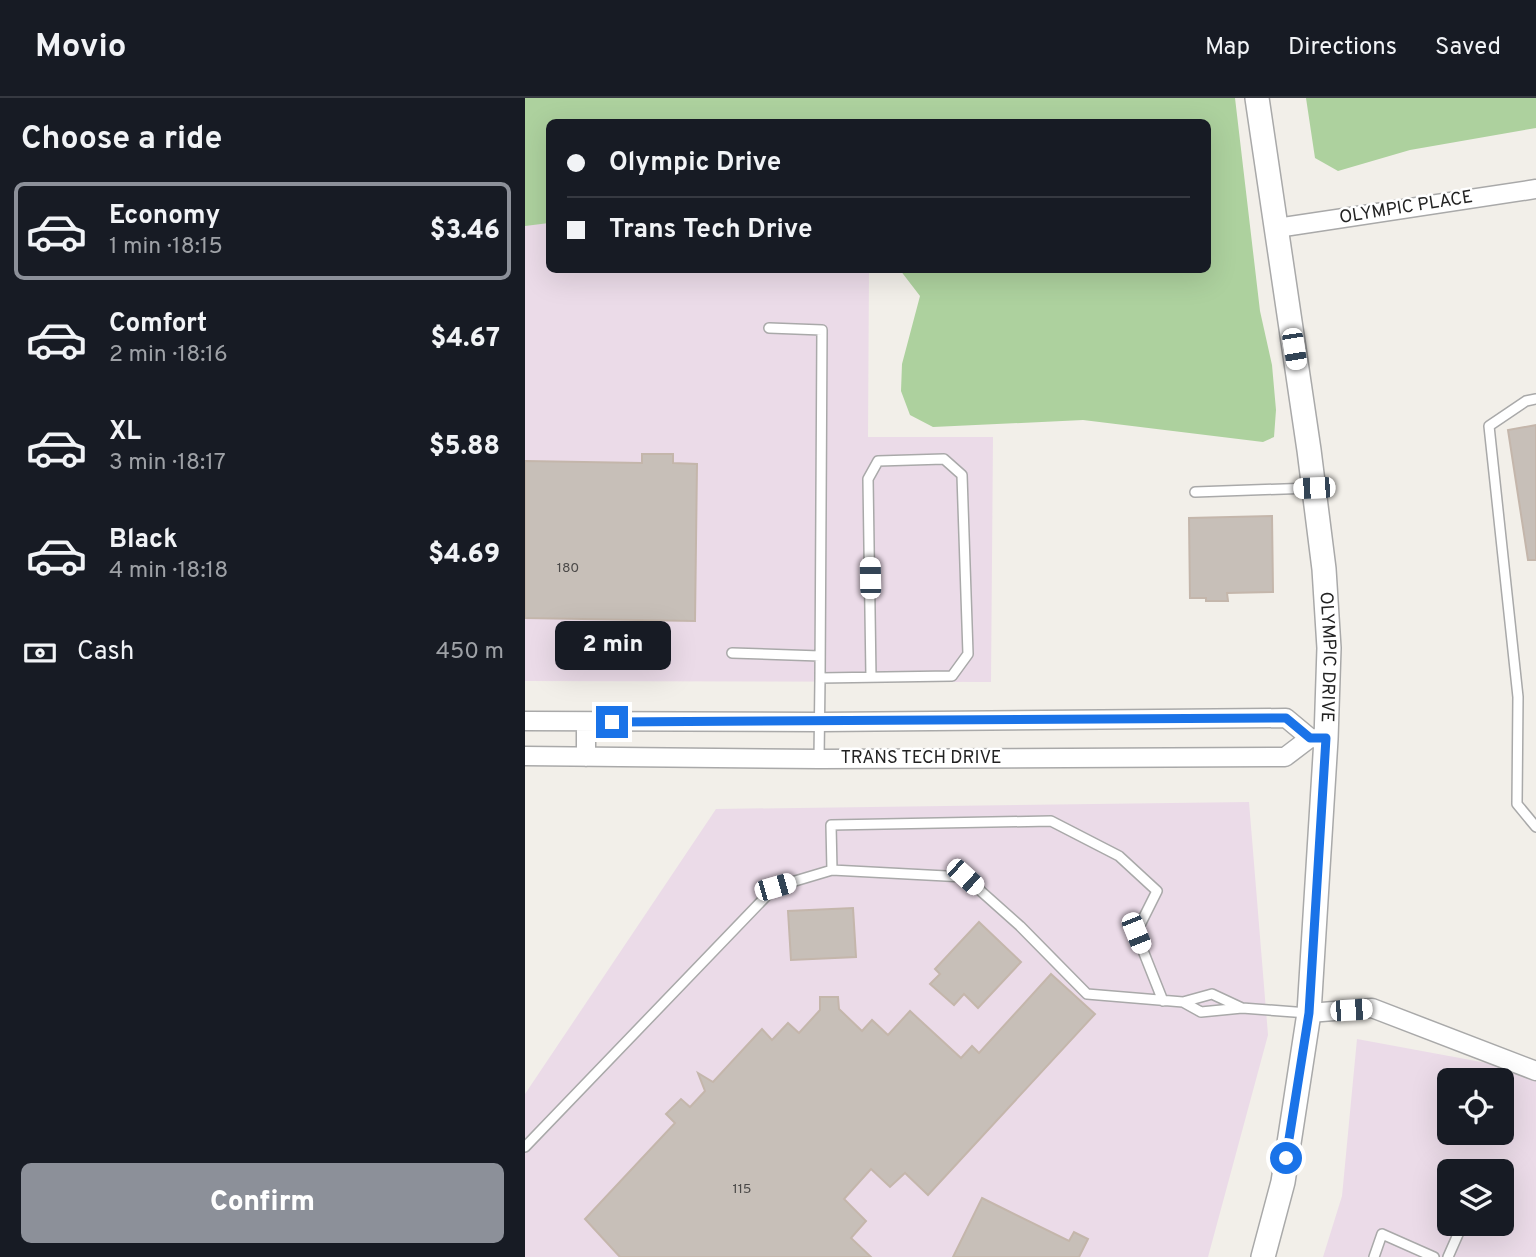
<!DOCTYPE html>
<html lang="en">
<head>
<meta charset="utf-8">
<style>
  body { margin:0; font-family:Overpass,sans-serif; background:#20242c; color:#f1f3f6; height:100vh; display:flex; flex-direction:column; font-size:26px; white-space:nowrap }
  * { box-sizing:border-box; margin:0 }
  p { font-size:23px; color:#9ea1a6 }
  .icon { flex:none; width:38px; height:38px; fill:none; stroke:currentColor; stroke-width:2; stroke-linecap:round; stroke-linejoin:round }
  .map { position:relative; flex:1; overflow:hidden }
  .details { display:flex; flex-direction:column; background:#171b24; width:525px }
  .details>* { flex:none }
  .hud { position:absolute; left:21px; top:21px; width:665px; height:154px; border-radius:10px; box-shadow:0 7px 28px #0002; display:grid; align-content:center; height:154px; padding:0 21px; background:#171b24 }
  .buttons { position:absolute; left:912px; top:970px; display:grid; gap:14px }
  .buttons a { display:grid; place-items:center; width:77px; height:77px; border-radius:10px; background:#171b24; box-shadow:0 7px 28px #0002; font-size:35px }
  .end { position:absolute; width:32px; height:32px; margin:-16px; border:9px solid #1a73e8; background:#fff; box-shadow:0 0 0 4px #fff }
  .from { border-radius:50% }
  .bubble { position:absolute; height:49px; border-radius:10px; background:#171b24; box-shadow:0 7px 28px #0002; font-size:23px; font-weight:800; line-height:49px; text-align:center }
  .car { position:absolute; width:21px; height:42px; margin:-21px -10px; border-radius:9px; box-shadow:0 0 5px 2px #0007; background:linear-gradient(#fff 24%,#345 0 40%,#fff 0 76%,#345 0 86%,#fff 0) }
  .hud b { display:flex; align-items:center; gap:24px; height:66px; font-size:26px }
  .hud b+b { border-top:2px solid #363941 }
  .hud i { width:18px; height:18px; background:#f1f3f6 }
  ul { padding:0; list-style:none }
  li { display:flex; align-items:center; gap:21px; height:98px; margin:0 14px 10px; padding:0 7px; border:4px solid transparent; border-radius:10px }
  li div { flex:1 }
  li b { display:block; font-size:26px }
  li em { font-style:normal; font-weight:800 }
  li.selected { border-color:#8c9099 }
  li>.icon { width:63px; height:63px; stroke-width:1.5 }
  h2 { padding:0 21px; font-size:32px; line-height:84px }
  .pay { display:flex; align-items:center; gap:18px; height:77px; padding:0 21px; font-size:26px }
  .pay p { margin-inline-start:auto }
  .cta { display:flex; gap:14px; margin-top:auto; padding:14px 21px }
  .cta a { flex:1; height:80px; border-radius:10px; background:#8c9099; color:#fff; font-size:28px; font-weight:800; line-height:80px; text-align:center }
  header { display:flex; align-items:center; gap:42px; box-sizing:border-box; height:98px; padding:0 35px; background:#171b24; border-bottom:2px solid #363941 }
  header strong { font-size:33px }
  nav { display:flex; gap:38px; margin-inline-start:auto; font-size:24px }
  main { display:flex; flex:1; min-height:0 }
  .map>svg:first-child { display:block }
  .industrial { fill:#ebdbe8; fill-rule:evenodd }
  .forest { fill:#add19e }
  .building { fill:#c7bfb8; stroke:#c4b6ab; stroke-width:2 }
  .lines { fill:none; stroke-linecap:round; stroke-linejoin:round }
  .service-casing { stroke:#a9a9a9; stroke-width:12 }
  .minor-casing { stroke:#a9a9a9; stroke-width:21 }
  .tertiary-casing { stroke:#a9a9a9; stroke-width:26 }
  .service { stroke:#fff; stroke-width:9 }
  .minor { stroke:#fff; stroke-width:18 }
  .tertiary { stroke:#fff; stroke-width:23 }
  .route { stroke:#1a73e8; stroke-width:9 }
  .labels { text-anchor:middle; dominant-baseline:central; stroke-width:5; stroke-linejoin:round; paint-order:stroke }
  .number-label { font-size:14px; fill:#4b4948 }
  .street-label { font-size:18px; fill:#222; stroke:#fff }
</style>
</head>
<body>
<header>
<strong>Movio</strong>
<nav><a>Map</a><a>Directions</a><a>Saved</a></nav>
</header>
<main>
<section class="details">
<h2>Choose a ride</h2>
<ul>
<li class="selected"><svg class="icon" aria-label="car" viewBox="0 0 24 24"><path d="M5 17H2v-5l4-1 3-4h7l3 4 3 1v5h-3M9 17h6M6 11h13"/><circle cx="7" cy="17" r="2"/><circle cx="17" cy="17" r="2"/></svg><div><b>Economy</b><p>1 min · 18:15</p></div><em>$3.46</em></li>
<li><svg class="icon" aria-label="car" viewBox="0 0 24 24"><path d="M5 17H2v-5l4-1 3-4h7l3 4 3 1v5h-3M9 17h6M6 11h13"/><circle cx="7" cy="17" r="2"/><circle cx="17" cy="17" r="2"/></svg><div><b>Comfort</b><p>2 min · 18:16</p></div><em>$4.67</em></li>
<li><svg class="icon" aria-label="car" viewBox="0 0 24 24"><path d="M5 17H2v-5l4-1 3-4h7l3 4 3 1v5h-3M9 17h6M6 11h13"/><circle cx="7" cy="17" r="2"/><circle cx="17" cy="17" r="2"/></svg><div><b>XL</b><p>3 min · 18:17</p></div><em>$5.88</em></li>
<li><svg class="icon" aria-label="car" viewBox="0 0 24 24"><path d="M5 17H2v-5l4-1 3-4h7l3 4 3 1v5h-3M9 17h6M6 11h13"/><circle cx="7" cy="17" r="2"/><circle cx="17" cy="17" r="2"/></svg><div><b>Black</b><p>4 min · 18:18</p></div><em>$4.69</em></li>
</ul>
<div class="pay"><svg class="icon" aria-label="cash" viewBox="0 0 24 24"><path d="M3 7h18v10H3z"/><circle cx="12" cy="12" r="2"/></svg>Cash<p>450 m</p></div>
<div class="cta"><a>Confirm</a></div>
</section>
<div class="map">
<svg width="1011" height="1159" viewBox="0 0 1011 1159">
  <rect width="100%" height="100%" fill="#f2efe9"/>
  <!-- industrial -->
  <path class="industrial" d="M0 125H24V172H344L343 339H468L466 584 0 583Z
    M724 704 743 937 683 1159H0V996L191 711Z
    M832 941 1011 974V1159H798L817 1098ZM924 982H976V1034H924ZM924 1073H976V1125H924Z"/>
  <!-- forest -->
  <path class="forest" d="M0 0H710L735 213 747 267 751 312 749 339 738 344 558 322 408 329 385 317 376 293 377 266 395 198 375 172H682V24H24V125L0 128Z
    M781 0H1011V30L885 52 813 73 790 60Z"/>
  <!-- building -->
  <path class="building" d="M1011 327V462H1003L983 332Z
    M117 356H148V365L172 366 170 523 0 520V363L117 365Z
    M747 418 748 494 702 495 703 503H681V500H665L664 420Z
    M328 810 331 859 266 862 263 813Z
    M454 824 496 864 453 910 439 896 429 907 405 886 415 876 410 871Z
    M526 876 570 916 403 1097 380 1075 365 1089 346 1071 319 1101 341 1123 326 1140 346 1159H95L60 1121 150 1025 141 1016 156 1001 165 1009 180 993 173 975 188 984 237 931 247 942 263 925 274 935 295 912V899H313L314 911 337 933 347 922 363 937 385 913 436 960 447 948 454 955Z
    M457 1100 544 1143 549 1134 563 1141 554 1159H428Z"/>
  <g class="lines">
    <!-- service casing -->
    <g class="service-casing">
      <path id="service" d="M244 230 297 232 295 580
        M1011 301 1001 303 964 328 993 599 992 706 1011 729
        M670 394 787 390
        M207 555 295 558
        M294 661 295 580 427 578 443 556 437 377 419 361 353 363 343 381 346 579
        M307 772 306 727 526 723 594 758 632 793 611 835 638 903
        M658 904 676 914 717 910 783 915
        M0 1049 250 789 307 772 440 779 495 828 562 896 658 904 687 896 717 910
        M849 1159 857 1136 909 1159
        M923 1159 938 1125"/>
    </g>
    <!-- minor casing -->
    <g class="minor-casing">
      <path id="minor" d="M752 130 1011 91
        M0 623 295 624 761 620 785 640
        M0 658 294 661 760 659 785 640 801 641
        M61 659V624
        M784 915 847 910 1011 973"/>
    </g>
    <!-- tertiary casing -->
    <g class="tertiary-casing">
      <g id="tertiary">
        <path id="s1" d="M732 0 784 352 799 471 804 550 801 641 784 915 758 1084 738 1159"/>
      </g>
    </g>
    <!-- service -->
    <use href="#service" class="service"/>
    <!-- minor -->
    <use href="#minor" class="minor"/>
    <!-- tertiary -->
    <use href="#tertiary" class="tertiary"/>
  </g>
  <g class="lines">
    <!-- route -->
    <path class="route" d="M87 624 761 620 785 640H801L784 915 761 1060"/>
  </g>
  <g class="labels">
    <!-- number labels -->
    <g class="number-label">
      <text x="43" y="470">180</text>
      <text x="217" y="1091">115</text>
    </g>
    <!-- street labels -->
    <g class="street-label">
      <text transform="translate(881 110) rotate(-9)">OLYMPIC PLACE</text>
      <text stroke="none"><textPath href="#s1" startOffset="564">OLYMPIC DRIVE</textPath></text>
      <text x="396" y="660">TRANS TECH DRIVE</text>
    </g>
  </g>
</svg>
<div class="buttons">
<a><svg class="icon" aria-label="locate" viewBox="0 0 24 24"><circle cx="12" cy="12" r="6"/><path d="M12 2v4M12 18v4M2 12h4M18 12h4"/></svg></a>
<a><svg class="icon" aria-label="layers" viewBox="0 0 24 24"><path d="M12 4l9 5-9 5-9-5zM3 14l9 5 9-5"/></svg></a>
</div>
<i class="end from" style="left:761px;top:1060px"></i>
<i class="end" style="left:87px;top:624px"></i>
<div class="bubble" style="left:30px;top:523px;width:116px">2 min</div>
<i class="car" style="left:769px;top:251px;rotate:171deg"></i>
<i class="car" style="left:789px;top:390px;rotate:268deg"></i>
<i class="car" style="left:345px;top:480px;rotate:359deg"></i>
<i class="car" style="left:440px;top:779px;rotate:132deg"></i>
<i class="car" style="left:250px;top:789px;rotate:74deg"></i>
<i class="car" style="left:611px;top:835px;rotate:158deg"></i>
<i class="car" style="left:826px;top:912px;rotate:86deg"></i>
<div class="hud">
<b><i class="from"></i>Olympic Drive</b>
<b><i></i>Trans Tech Drive</b>
</div>
</div>
</main>
</body>
</html>
